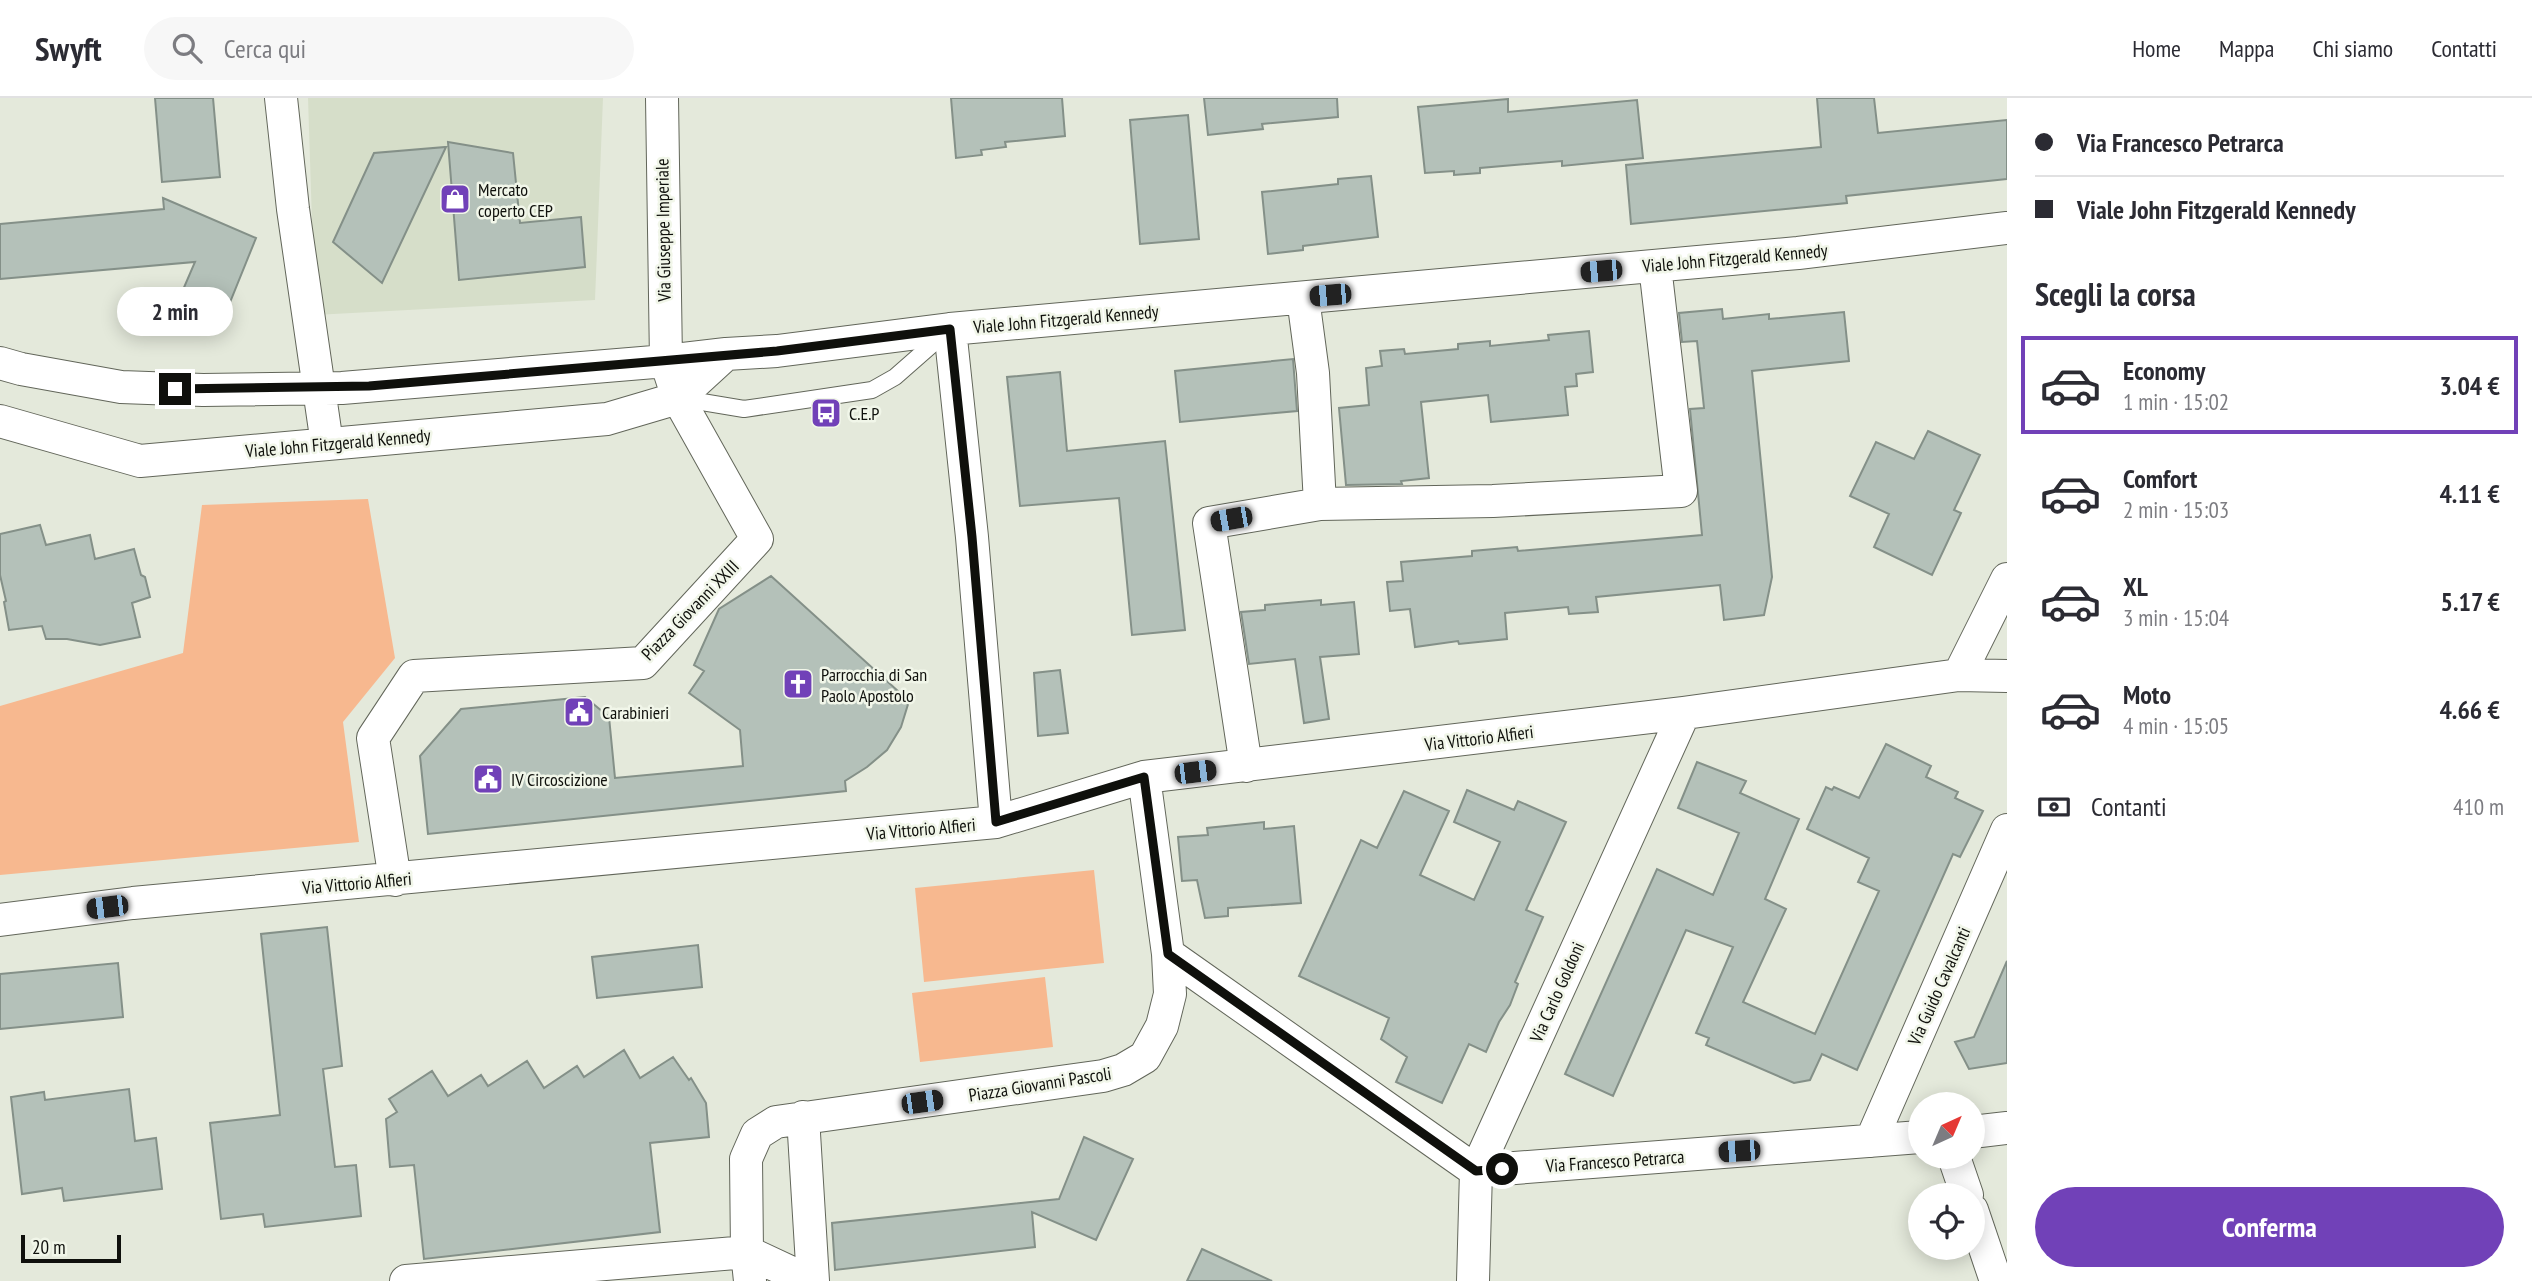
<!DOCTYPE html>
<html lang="it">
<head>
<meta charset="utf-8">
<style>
  body { margin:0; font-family:"PT Sans Narrow",sans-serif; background:#f7f7f7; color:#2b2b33; height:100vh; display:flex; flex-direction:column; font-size:26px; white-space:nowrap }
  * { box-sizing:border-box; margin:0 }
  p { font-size:23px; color:#7c7c81 }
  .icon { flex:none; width:38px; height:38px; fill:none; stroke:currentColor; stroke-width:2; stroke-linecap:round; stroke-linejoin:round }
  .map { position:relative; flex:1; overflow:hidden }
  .panel { display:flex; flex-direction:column; background:#fff; width:525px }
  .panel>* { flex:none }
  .banner { display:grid; align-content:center; height:154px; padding:0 28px; background:#fff }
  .needle { width:46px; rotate:44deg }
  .tools { position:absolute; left:1908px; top:994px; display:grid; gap:14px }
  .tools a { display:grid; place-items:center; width:77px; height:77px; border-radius:50%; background:#fff; box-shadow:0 4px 18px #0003; font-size:35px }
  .scale { position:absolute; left:21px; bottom:18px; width:100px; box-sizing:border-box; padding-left:7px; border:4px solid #0f100c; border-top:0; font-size:19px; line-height:24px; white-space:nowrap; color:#0f100c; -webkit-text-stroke:5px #f1f6e9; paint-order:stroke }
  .end { position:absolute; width:32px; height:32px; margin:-16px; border:9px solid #0f100c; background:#fff; box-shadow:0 0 0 4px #fff }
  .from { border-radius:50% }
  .bubble { position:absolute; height:49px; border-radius:24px; background:#fff; box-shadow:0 4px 18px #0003; font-size:23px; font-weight:600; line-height:49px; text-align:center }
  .car { position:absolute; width:21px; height:42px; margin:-21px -10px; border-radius:9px; box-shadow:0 0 5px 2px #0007; background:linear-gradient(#222 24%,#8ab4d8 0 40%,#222 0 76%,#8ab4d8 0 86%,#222 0) }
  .banner b { display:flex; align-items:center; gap:24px; height:66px; font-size:26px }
  .banner b+b { border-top:2px solid #e1e1e2 }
  .banner i { width:18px; height:18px; background:#2b2b33 }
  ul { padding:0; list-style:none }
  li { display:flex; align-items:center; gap:21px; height:98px; margin:0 14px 10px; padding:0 14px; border:4px solid transparent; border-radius:0px }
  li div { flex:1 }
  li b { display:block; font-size:26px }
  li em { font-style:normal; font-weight:600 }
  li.on { border-color:#7141b8 }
  li>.icon { width:63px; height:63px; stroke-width:1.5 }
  h2 { padding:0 28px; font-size:32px; line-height:84px }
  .pay { display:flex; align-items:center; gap:18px; height:77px; padding:0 28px; font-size:26px }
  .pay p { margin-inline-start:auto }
  .button { display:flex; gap:14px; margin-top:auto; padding:14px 28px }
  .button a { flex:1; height:80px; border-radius:42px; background:#7141b8; color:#fff; font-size:28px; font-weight:600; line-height:80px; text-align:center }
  header { display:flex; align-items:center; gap:42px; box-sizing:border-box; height:98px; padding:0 35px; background:#fff; border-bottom:2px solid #e1e1e2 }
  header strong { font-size:33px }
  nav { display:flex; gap:38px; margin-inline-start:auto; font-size:24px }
  .search { width:490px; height:63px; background:#f7f7f7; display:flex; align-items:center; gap:18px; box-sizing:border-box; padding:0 24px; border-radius:38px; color:#7c7c81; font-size:26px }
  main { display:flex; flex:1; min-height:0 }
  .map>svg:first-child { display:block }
  .built { fill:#d6dec9 }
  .green { fill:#f7b88f }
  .building { fill:#b4c1b9; stroke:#849088; stroke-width:2 }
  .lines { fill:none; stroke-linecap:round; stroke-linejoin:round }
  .lane-casing { stroke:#62665a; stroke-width:18 }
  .street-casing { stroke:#62665a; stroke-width:34 }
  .lane { stroke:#fff; stroke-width:16 }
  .street { stroke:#fff; stroke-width:32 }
  .route { stroke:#0f100c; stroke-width:9 }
  .labels { text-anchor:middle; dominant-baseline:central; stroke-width:5; stroke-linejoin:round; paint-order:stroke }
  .poi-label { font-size:18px; fill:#0f100c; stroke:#f1f6e9; text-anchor:start }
  .street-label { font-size:18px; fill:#0f100c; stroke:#f1f6e9 }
</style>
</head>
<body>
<header>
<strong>Swyft</strong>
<div class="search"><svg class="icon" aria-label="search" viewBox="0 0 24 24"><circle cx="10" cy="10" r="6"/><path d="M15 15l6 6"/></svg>Cerca qui</div>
<nav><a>Home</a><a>Mappa</a><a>Chi siamo</a><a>Contatti</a></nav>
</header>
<main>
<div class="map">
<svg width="2007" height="1183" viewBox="0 0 2007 1183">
  <rect width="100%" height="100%" fill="#e4e9db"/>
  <!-- built -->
  <path class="built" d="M308 0H603L595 202 315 217Z"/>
  <!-- green -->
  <path class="green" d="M368 401 395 560 343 624 359 744 0 777V608L183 555 202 407Z
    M1094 772 1104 865 924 884 915 790Z
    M1045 879 1053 949 920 964 912 895Z"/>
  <!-- building -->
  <path class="building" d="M155 0H213L220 79 162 84Z
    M951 0H1062L1065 38 1005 44 1006 49 981 52 982 57 956 60Z
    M1204 0H1337L1338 19 1262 26 1263 31 1208 37Z
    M1817 0H1874L1878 35 2007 22V81L1846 98 1847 105 1631 126 1626 67 1821 49Z
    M1508 1V14L1637 2 1643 60 1562 68V63L1480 70V75L1454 77V73L1425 75 1418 9Z
    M1188 17 1199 141 1140 146 1130 22Z
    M448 44 513 55 520 125 581 119 585 169 459 182Z
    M446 49 382 185 333 144 374 55Z
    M1371 78 1378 139 1303 148V152L1268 156 1262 94 1338 86V81Z
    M163 100 256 140 218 234 173 215 195 164 0 181V126L164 111Z
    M1722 211 1723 221 1769 216V221L1844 214 1849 263 1752 273 1772 479 1764 517 1724 522 1720 487 1596 499 1598 514 1569 516 1568 509 1505 515 1507 541 1459 546 1458 543 1415 549 1410 511 1390 513 1387 484 1403 483 1401 464 1472 458V453L1517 449 1518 453 1702 437 1690 311 1704 310 1697 243 1682 244 1679 215Z
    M1589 233 1593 274 1576 276 1577 288 1565 289 1568 317 1491 324 1488 297 1421 304 1429 380 1401 383 1402 386 1346 387 1339 310 1369 307 1366 270 1382 268 1380 253 1404 251 1405 256 1458 251V246L1490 243V248L1549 242 1548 237Z
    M1293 261 1297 313 1180 324 1175 273Z
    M1060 274 1067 353 1165 343 1185 532 1132 537 1119 400 1020 408 1007 279Z
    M1928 333 1980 357 1954 412 1961 415 1932 477 1874 449 1889 416 1850 398 1876 344 1914 361Z
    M40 427 46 447 90 437 95 461 134 451 141 477 145 479 150 499 132 505 140 539 100 547 67 541H46L42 528 9 532 4 504 6 503 0 477V436Z
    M771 478 909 603 901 629 887 652 867 669 845 683 846 693 428 736 420 658 461 611 585 599 609 619 615 680 743 668 740 632 689 595 704 573 694 567 719 511Z
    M1321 502V507L1354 504 1359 556 1320 559 1329 621 1304 625 1295 561 1249 566 1241 514 1265 512V507Z
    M1060 572 1068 635 1038 638 1034 575Z
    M1886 646 1931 668 1926 679 1958 694 1955 700 1983 713 1960 759 1953 756 1857 972 1822 956 1810 982 1794 985 1706 947 1709 940 1696 935 1733 849 1686 832 1613 998 1565 976 1657 771 1713 797 1739 735 1678 710 1697 664 1746 683 1740 695 1799 721 1765 801 1786 811 1743 904 1815 936 1879 793 1858 784 1869 760 1807 731 1826 689 1832 692 1834 689 1859 700Z
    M1467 692 1514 712 1518 703 1566 724 1526 812 1543 819 1515 884 1518 886 1510 907 1499 924 1486 954 1469 946 1442 1005 1396 984 1407 959 1381 941 1389 920 1299 878 1361 742 1377 750 1404 693 1449 713 1420 777 1474 802 1500 744 1454 724Z
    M1264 724V731L1294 728 1301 805 1228 810V818L1205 820 1197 782 1182 783 1178 739 1208 737 1207 730Z
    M327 829 342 968 323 971 335 1069 356 1067 361 1118 265 1129 263 1116 221 1121 210 1025 280 1017 261 836Z
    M698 847 702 889 597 900 592 859Z
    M2007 863V965L1969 971 1955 944 1974 939Z
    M118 865 123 919 0 931V876Z
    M624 952 640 980 673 959 689 982 691 980 706 1005 709 1039 650 1045 660 1134 424 1161 414 1067 390 1069 386 1021 397 1014 389 1001 432 973 448 998 481 977 488 988 527 963 544 990 577 968 584 979Z
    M129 991 135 1043 156 1040 162 1091 64 1103 62 1090 22 1096 11 999 44 994 45 1002Z
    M1084 1039 1133 1061 1096 1142 1032 1114 1035 1149 835 1172 832 1125 1059 1101Z
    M1202 1151 1272 1183H1187Z"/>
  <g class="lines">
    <!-- lane casing -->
    <g class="lane-casing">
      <path id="lane" d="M678 300 744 311 872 292 895 279 944 236"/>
    </g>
    <!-- street casing -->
    <g class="street-casing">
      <path id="street" d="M281 0 293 111 327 346
        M950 231 972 439 996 724
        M0 265 21 271 121 289 203 292 342 290 666 263 726 256 777 253 950 231 1798 155 2007 130
        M0 323 140 363 607 321 678 300 726 256
        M1320 406 1493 403 1681 393 1655 168
        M1959 577 2007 578
        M1246 668 1209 425 1320 406 1313 275 1303 200
        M395 782 373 640 414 578 643 565 757 441 678 300 666 263 662 0
        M0 822 133 805 996 724 1144 679 1684 615 1959 577 2007 481
        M1168 856 1476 1073 1920 1039
        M803 1019 813 1183
        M1972 1034 2007 1030
        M1871 1043 2007 732
        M1954 1059 1967 1097
        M1972 1112 1996 1183
        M406 1183 747 1154 809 1183
        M750 1183 747 1154 746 1061 757 1036 776 1024 1103 978 1123 972 1145 959 1162 928 1170 896 1168 856 1144 679
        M1473 1183 1476 1073 1684 615"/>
    </g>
    <!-- lane -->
    <use href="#lane" class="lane"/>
    <!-- street -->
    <use href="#street" class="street"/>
  </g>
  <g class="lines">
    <!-- route -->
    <path class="route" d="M175 291 369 288 777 253 950 231 972 439 996 724 1144 679 1168 856 1476 1073 1502 1071"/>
  </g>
  <!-- icons -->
  <defs>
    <g id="shop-square" transform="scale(1.575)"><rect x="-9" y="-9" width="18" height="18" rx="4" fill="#7141b8" stroke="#f1f6e9"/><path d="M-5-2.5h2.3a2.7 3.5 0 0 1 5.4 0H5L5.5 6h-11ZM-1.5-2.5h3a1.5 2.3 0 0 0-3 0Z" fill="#fff"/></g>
    <g id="bus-square" transform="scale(1.575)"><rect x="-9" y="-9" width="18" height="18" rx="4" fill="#7141b8" stroke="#f1f6e9"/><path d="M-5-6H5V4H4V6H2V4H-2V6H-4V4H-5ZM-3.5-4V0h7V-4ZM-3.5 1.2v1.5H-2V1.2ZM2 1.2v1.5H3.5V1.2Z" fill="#fff"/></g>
    <g id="church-square" transform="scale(1.575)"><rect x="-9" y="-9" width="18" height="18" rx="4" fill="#7141b8" stroke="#f1f6e9"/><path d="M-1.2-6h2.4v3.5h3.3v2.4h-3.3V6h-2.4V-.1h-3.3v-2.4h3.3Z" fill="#fff"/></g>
    <g id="civic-square" transform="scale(1.575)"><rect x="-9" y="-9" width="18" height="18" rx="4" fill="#7141b8" stroke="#f1f6e9"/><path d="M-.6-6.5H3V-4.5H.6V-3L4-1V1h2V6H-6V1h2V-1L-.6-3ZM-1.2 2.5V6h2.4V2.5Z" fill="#fff"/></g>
  </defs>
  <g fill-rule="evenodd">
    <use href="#shop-square" x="455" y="101"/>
    <use href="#bus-square" x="826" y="315"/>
    <use href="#church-square" x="798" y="586"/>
    <use href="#civic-square" x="579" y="614"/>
    <use href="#civic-square" x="488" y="681"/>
  </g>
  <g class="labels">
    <!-- poi labels -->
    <g class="poi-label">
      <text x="478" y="91">Mercato<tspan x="478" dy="21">coperto CEP</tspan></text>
      <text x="849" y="315">C.E.P</text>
      <text x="821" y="576">Parrocchia di San<tspan x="821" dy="21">Paolo Apostolo</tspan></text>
      <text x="602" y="614">Carabinieri</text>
      <text x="511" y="681">IV Circoscizione</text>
    </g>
    <!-- street labels -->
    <g class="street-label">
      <text transform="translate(663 132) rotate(-91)">Via Giuseppe Imperiale</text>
      <text transform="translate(1735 160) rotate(-5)">Viale John Fitzgerald Kennedy</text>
      <text transform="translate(1066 221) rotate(-5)">Viale John Fitzgerald Kennedy</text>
      <text transform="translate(338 345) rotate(-5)">Viale John Fitzgerald Kennedy</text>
      <text transform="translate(690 512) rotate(-46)">Piazza Giovanni XXIII</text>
      <text transform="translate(1479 640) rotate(-7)">Via Vittorio Alfieri</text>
      <text transform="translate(921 731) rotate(-5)">Via Vittorio Alfieri</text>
      <text transform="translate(357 785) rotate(-5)">Via Vittorio Alfieri</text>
      <text transform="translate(1939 888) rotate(-66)">Via Guido Cavalcanti</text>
      <text transform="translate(1557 894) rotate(-66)">Via Carlo Goldoni</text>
      <text transform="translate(1040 986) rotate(-9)">Piazza Giovanni Pascoli</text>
      <text transform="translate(1615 1063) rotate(-4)">Via Francesco Petrarca</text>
    </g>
  </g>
</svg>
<div class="tools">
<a><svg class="needle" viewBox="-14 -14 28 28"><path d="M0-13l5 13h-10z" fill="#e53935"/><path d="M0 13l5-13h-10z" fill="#7c7c81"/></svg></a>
<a><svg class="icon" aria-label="locate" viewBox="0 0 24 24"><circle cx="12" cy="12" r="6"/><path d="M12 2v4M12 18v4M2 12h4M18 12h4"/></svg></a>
</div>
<div class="scale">20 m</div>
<i class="end from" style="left:1502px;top:1071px"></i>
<i class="end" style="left:175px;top:291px"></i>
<div class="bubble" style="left:117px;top:189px;width:116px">2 min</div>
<i class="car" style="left:1601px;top:173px;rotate:265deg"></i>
<i class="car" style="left:1330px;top:197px;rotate:265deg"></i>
<i class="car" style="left:1231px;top:421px;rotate:260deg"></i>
<i class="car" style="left:1195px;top:674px;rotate:83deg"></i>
<i class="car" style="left:107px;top:809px;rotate:263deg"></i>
<i class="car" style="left:922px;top:1004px;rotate:82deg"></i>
<i class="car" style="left:1739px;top:1053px;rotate:266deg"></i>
</div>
<section class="panel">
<div class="banner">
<b><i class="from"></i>Via Francesco Petrarca</b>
<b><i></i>Viale John Fitzgerald Kennedy</b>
</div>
<h2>Scegli la corsa</h2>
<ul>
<li class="on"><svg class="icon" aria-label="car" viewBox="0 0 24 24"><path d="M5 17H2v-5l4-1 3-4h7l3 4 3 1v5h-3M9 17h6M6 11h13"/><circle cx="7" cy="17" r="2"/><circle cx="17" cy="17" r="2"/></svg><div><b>Economy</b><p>1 min · 15:02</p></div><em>3.04 €</em></li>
<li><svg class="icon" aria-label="car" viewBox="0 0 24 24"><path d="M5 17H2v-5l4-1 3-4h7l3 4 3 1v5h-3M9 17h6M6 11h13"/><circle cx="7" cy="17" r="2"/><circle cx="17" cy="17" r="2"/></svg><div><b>Comfort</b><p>2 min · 15:03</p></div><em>4.11 €</em></li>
<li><svg class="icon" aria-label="car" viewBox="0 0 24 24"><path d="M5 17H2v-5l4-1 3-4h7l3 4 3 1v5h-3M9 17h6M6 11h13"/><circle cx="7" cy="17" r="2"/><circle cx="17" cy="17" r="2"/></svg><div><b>XL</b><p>3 min · 15:04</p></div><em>5.17 €</em></li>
<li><svg class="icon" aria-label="car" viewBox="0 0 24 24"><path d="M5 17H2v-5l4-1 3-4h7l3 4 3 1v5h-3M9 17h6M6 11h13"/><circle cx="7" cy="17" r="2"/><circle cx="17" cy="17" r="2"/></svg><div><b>Moto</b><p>4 min · 15:05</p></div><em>4.66 €</em></li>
</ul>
<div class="pay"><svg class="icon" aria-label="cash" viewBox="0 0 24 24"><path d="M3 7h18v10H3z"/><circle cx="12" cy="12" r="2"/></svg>Contanti<p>410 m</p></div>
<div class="button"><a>Conferma</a></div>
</section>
</main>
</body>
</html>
